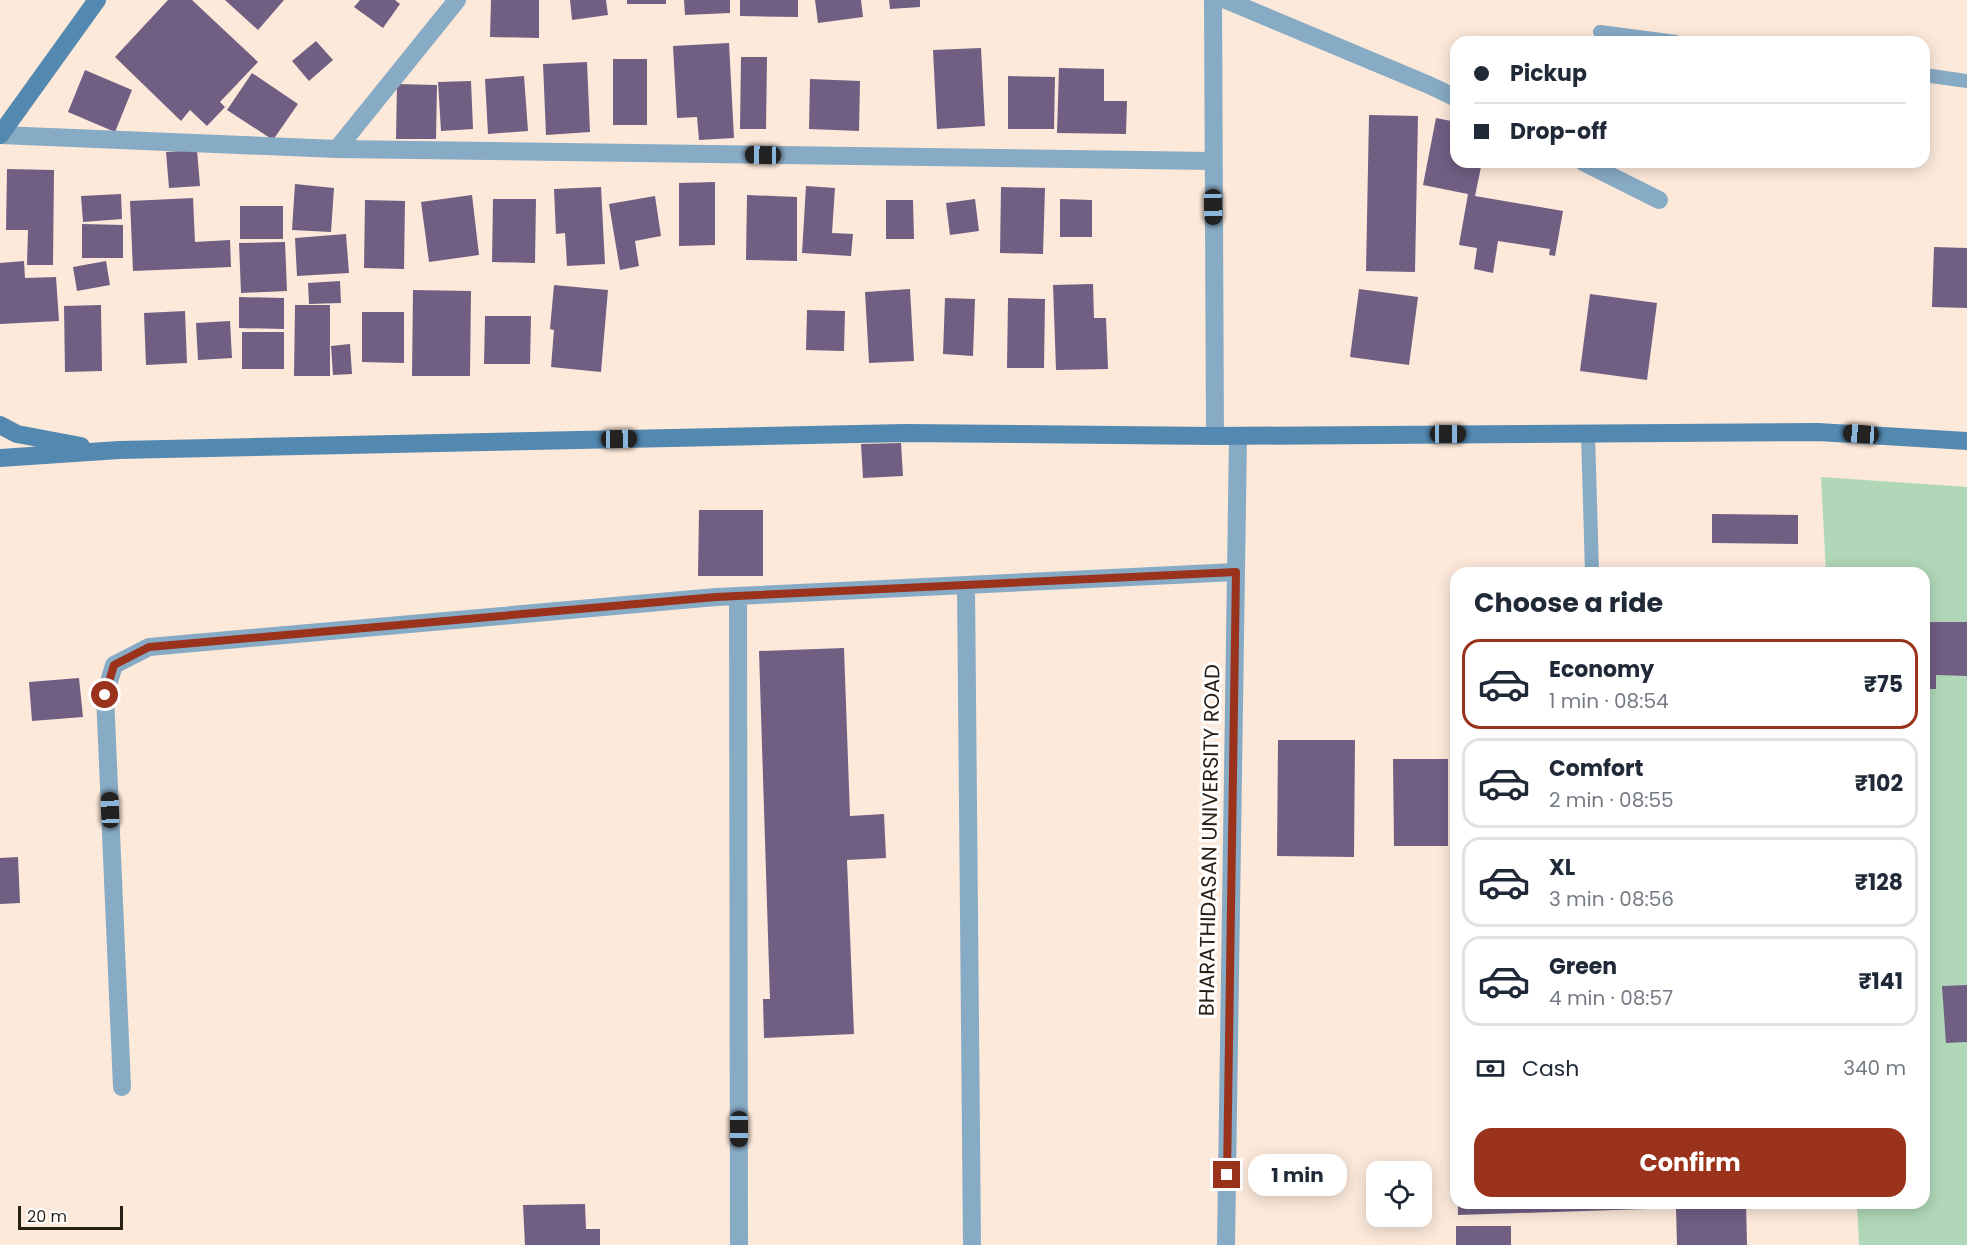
<!DOCTYPE html>
<html lang="en">
<head>
<meta charset="utf-8">
<style>
  body { margin:0; font-family:Poppins,sans-serif; background:#f6f6f7; color:#1f2937; height:100vh; display:flex; flex-direction:column; font-size:22px; white-space:nowrap }
  * { box-sizing:border-box; margin:0 }
  p { font-size:20px; color:#747a83 }
  .icon { flex:none; width:33px; height:33px; fill:none; stroke:currentColor; stroke-width:2; stroke-linecap:round; stroke-linejoin:round }
  .map { position:relative; flex:1; overflow:hidden }
  .sheet { position:absolute; left:1450px; top:567px; width:480px; height:642px; display:flex; flex-direction:column; background:#fff; border-radius:18px; box-shadow:0 3px 15px #0003 }
  .sheet>* { flex:none }
  .hud { position:absolute; left:1450px; top:36px; width:480px; height:132px; border-radius:18px; box-shadow:0 3px 15px #0003; display:grid; align-content:center; height:132px; padding:0 24px; background:#fff }
  .buttons { position:absolute; left:1366px; top:1161px; display:grid; gap:12px }
  .buttons a { display:grid; place-items:center; width:66px; height:66px; border-radius:12px; background:#fff; box-shadow:0 3px 15px #0003; font-size:30px }
  .scale { position:absolute; left:18px; bottom:15px; width:105px; box-sizing:border-box; padding-left:6px; border:3px solid #2a1f15; border-top:0; font-size:16px; line-height:21px; white-space:nowrap; color:#2a1f15; -webkit-text-stroke:4px #fff; paint-order:stroke }
  .end { position:absolute; width:27px; height:27px; margin:-14px; border:8px solid #9a321c; background:#fff; box-shadow:0 0 0 3px #fff }
  .from { border-radius:50% }
  .bubble { position:absolute; height:42px; border-radius:18px; background:#fff; box-shadow:0 3px 15px #0003; font-size:20px; font-weight:700; line-height:42px; text-align:center }
  .car { position:absolute; width:18px; height:36px; margin:-18px -9px; border-radius:8px; box-shadow:0 0 4px 2px #0007; background:linear-gradient(#222 24%,#8ab4d8 0 40%,#222 0 76%,#8ab4d8 0 86%,#222 0) }
  .hud b { display:flex; align-items:center; gap:21px; height:57px; font-size:22px }
  .hud b+b { border-top:2px solid #e0e1e3 }
  .hud i { width:15px; height:15px; background:#1f2937 }
  ul { padding:0; list-style:none }
  li { display:flex; align-items:center; gap:18px; height:90px; margin:0 12px 9px; padding:0 12px; border:3px solid #e0e1e3; border-radius:18px }
  li div { flex:1 }
  li b { display:block; font-size:22px }
  li em { font-style:normal; font-weight:700 }
  li.selected { border-color:#9a321c }
  li>.icon { width:54px; height:54px; stroke-width:1.5 }
  h2 { padding:0 24px; font-size:27px; line-height:72px }
  .pay { display:flex; align-items:center; gap:15px; height:66px; padding:0 24px; font-size:22px }
  .pay p { margin-inline-start:auto }
  .action { display:flex; gap:12px; margin-top:auto; padding:12px 24px }
  .action a { flex:1; height:69px; border-radius:18px; background:#9a321c; color:#fff; font-size:24px; font-weight:700; line-height:69px; text-align:center }
  .map>svg:first-child { display:block }
  .green { fill:#b0d7b8 }
  .building { fill:#715e83 }
  .lines { fill:none; stroke-linecap:round; stroke-linejoin:round }
  .lane { stroke:#87aac5; stroke-width:14 }
  .street { stroke:#87aac5; stroke-width:18 }
  .secondary { stroke:#5388b0; stroke-width:18 }
  .route { stroke:#9a321c; stroke-width:8 }
  .labels { text-anchor:middle; dominant-baseline:central; stroke-width:6; stroke-linejoin:round; paint-order:stroke }
  .street-label { font-size:21px; fill:#2a1f15; stroke:#fff }
</style>
</head>
<body>
<div class="map">
<svg width="1967" height="1245" viewBox="0 0 1967 1245">
  <rect width="100%" height="100%" fill="#fce9da"/>
  <!-- green -->
  <path class="green" d="M1821 477 1967 487V1245H1859L1857 1203H1924V573H1826Z"/>
  <!-- building -->
  <path class="building" d="M168 0H192L258 62 220 102 225 107 207 126 190 110 181 121 115 57Z
    M225 0H284L258 30Z
    M360 0H395L400 4 383 28 354 7Z
    M491 0H539V38L490 37Z
    M570 0H606L608 15 572 20Z
    M627 0H666V4H627Z
    M684 0H730V13L685 15Z
    M740 0H798V17L740 16Z
    M815 0H861L863 17 818 23Z
    M889 0H920V7L890 9Z
    M316 41 333 60 309 81 292 61Z
    M729 43 734 138 699 140 697 117 677 118 673 46Z
    M981 48 985 126 937 129 933 50Z
    M741 57H767L766 129H740Z
    M613 59H647V125H613Z
    M587 62 590 132 546 135 543 64Z
    M1059 68 1104 69V101H1127L1126 134 1057 133Z
    M85 70 132 90 115 132 68 112Z
    M252 73 298 104 273 140 227 110Z
    M524 76 528 131 488 134 485 79Z
    M1008 76 1055 77 1054 129H1008Z
    M810 79 860 81 859 131 809 129Z
    M471 81 473 129 441 131 438 82Z
    M397 84 437 85 436 139H396Z
    M1369 115 1418 116 1415 272 1366 271Z
    M1436 118 1456 122V162H1482L1475 196 1563 211 1555 256 1549 255 1550 249 1498 241 1493 273 1474 269 1477 248 1459 245 1468 194 1423 185Z
    M197 150 200 186 169 188 166 152Z
    M7 169 54 170 53 265H27L28 230H6Z
    M715 182V245L679 246V183Z
    M295 184 334 188 331 232 292 230Z
    M806 186 835 188 832 233 853 234 851 256 802 253Z
    M601 187 605 264 567 266 565 233 556 234 554 189Z
    M1001 187 1045 188 1043 254 1000 253Z
    M121 194 122 219 83 222 81 196Z
    M472 195 479 255 429 262 421 202Z
    M747 195 797 197V261L746 260Z
    M655 196 661 236 635 241 639 266 620 270 609 204Z
    M193 198 195 242 230 240 231 267 133 271 130 201Z
    M493 199H536L535 263 492 262Z
    M975 199 979 231 950 235 946 203Z
    M1060 199 1092 200V237H1060Z
    M365 200 405 201 404 269 364 268Z
    M886 200H913L914 239H886Z
    M240 206H283V239H240Z
    M82 224 123 225V258H82Z
    M346 234 349 273 297 276 295 238Z
    M285 242 287 291 241 293 239 243Z
    M1934 247 1967 248V308L1932 307Z
    M24 261 25 278 56 277 59 321 0 324V263Z
    M106 261 110 285 77 291 73 267Z
    M340 281 341 303 309 304 308 283Z
    M1093 284 1094 318H1106L1108 369 1056 370 1053 285Z
    M554 285 608 290 601 372 551 367 554 330 550 329Z
    M910 289 914 361 869 363 865 292Z
    M1359 289 1418 297 1409 365 1350 357Z
    M413 290 471 291 470 376H412Z
    M1590 294 1657 303 1647 380 1580 371Z
    M239 297 284 298V329L239 328Z
    M945 298 975 299 973 356 943 354Z
    M1008 298 1045 299 1044 368H1007Z
    M101 305 102 371 65 372 64 306Z
    M295 305H330V376H294Z
    M807 310 845 311 844 351 806 350Z
    M185 311 187 363 146 365 144 313Z
    M362 312H404V363L362 362Z
    M485 316H531L530 364H484Z
    M230 321 232 358 198 360 196 323Z
    M242 332H284V369H242Z
    M350 344 352 374 333 375 331 346Z
    M901 443 903 476 863 478 861 444Z
    M699 510H763V576H698Z
    M1712 514 1798 515V544L1712 543Z
    M1924 622H1967V676L1936 675V689H1924Z
    M844 648 850 816 884 814 886 858 847 860 854 1034 764 1038 763 999H770L759 651Z
    M79 678 83 717 32 721 29 682Z
    M1278 740H1355L1354 857 1277 856Z
    M1393 759H1448V846H1394Z
    M18 857 20 903 0 904V858Z
    M1450 979H1456V1104H1455Z
    M1967 985V1042L1946 1043 1942 986Z
    M1458 1203H1746L1747 1245H1677L1676 1208 1458 1215Z
    M585 1204 586 1229H600V1245H525L523 1205Z
    M1456 1226H1511V1245H1456Z"/>
  <g class="lines">
    <!-- lane -->
    <path class="lane" d="M1600 32 1676 42
      M1924 75 1967 81
      M1588 433 1592 573"/>
    <!-- street -->
    <path class="street" d="M1213 0 1215 436
      M1226 0 1429 85 1456 98
      M1 135 337 149 1212 161
      M337 149 457 0
      M1583 162 1659 200
      M966 585 972 1245
      M738 596 739 1245
      M122 1087 105 695 114 665 149 647 716 597 1236 572
      M1226 1245 1238 436"/>
    <!-- secondary -->
    <path class="secondary" d="M0 135 97 0
      M0 425 17 434 81 446
      M0 458 119 450 905 433 1215 436 1818 432 1967 441"/>
  </g>
  <g class="lines">
    <!-- route -->
    <path class="route" d="M105 695 114 665 149 647 716 597 1236 572 1227 1175"/>
  </g>
  <g class="labels">
    <!-- street labels -->
    <g class="street-label">
      <text transform="translate(1209 840) rotate(-89)">BHARATHIDASAN UNIVERSITY ROAD</text>
    </g>
  </g>
</svg>
<div class="buttons">
<a><svg class="icon" aria-label="locate" viewBox="0 0 24 24"><circle cx="12" cy="12" r="6"/><path d="M12 2v4M12 18v4M2 12h4M18 12h4"/></svg></a>
</div>
<div class="scale">20 m</div>
<i class="end from" style="left:105px;top:695px"></i>
<i class="end" style="left:1227px;top:1175px"></i>
<div class="bubble" style="left:1248px;top:1154px;width:99px">1 min</div>
<i class="car" style="left:763px;top:155px;rotate:271deg"></i>
<i class="car" style="left:1213px;top:207px;rotate:179deg"></i>
<i class="car" style="left:1448px;top:434px;rotate:90deg"></i>
<i class="car" style="left:1861px;top:434px;rotate:274deg"></i>
<i class="car" style="left:619px;top:439px;rotate:89deg"></i>
<i class="car" style="left:110px;top:810px;rotate:358deg"></i>
<i class="car" style="left:739px;top:1129px;rotate:180deg"></i>
<div class="hud">
<b><i class="from"></i>Pickup</b>
<b><i></i>Drop-off</b>
</div>
<section class="sheet">
<h2>Choose a ride</h2>
<ul>
<li class="selected"><svg class="icon" aria-label="car" viewBox="0 0 24 24"><path d="M5 17H2v-5l4-1 3-4h7l3 4 3 1v5h-3M9 17h6M6 11h13"/><circle cx="7" cy="17" r="2"/><circle cx="17" cy="17" r="2"/></svg><div><b>Economy</b><p>1 min · 08:54</p></div><em>₹75</em></li>
<li><svg class="icon" aria-label="car" viewBox="0 0 24 24"><path d="M5 17H2v-5l4-1 3-4h7l3 4 3 1v5h-3M9 17h6M6 11h13"/><circle cx="7" cy="17" r="2"/><circle cx="17" cy="17" r="2"/></svg><div><b>Comfort</b><p>2 min · 08:55</p></div><em>₹102</em></li>
<li><svg class="icon" aria-label="car" viewBox="0 0 24 24"><path d="M5 17H2v-5l4-1 3-4h7l3 4 3 1v5h-3M9 17h6M6 11h13"/><circle cx="7" cy="17" r="2"/><circle cx="17" cy="17" r="2"/></svg><div><b>XL</b><p>3 min · 08:56</p></div><em>₹128</em></li>
<li><svg class="icon" aria-label="car" viewBox="0 0 24 24"><path d="M5 17H2v-5l4-1 3-4h7l3 4 3 1v5h-3M9 17h6M6 11h13"/><circle cx="7" cy="17" r="2"/><circle cx="17" cy="17" r="2"/></svg><div><b>Green</b><p>4 min · 08:57</p></div><em>₹141</em></li>
</ul>
<div class="pay"><svg class="icon" aria-label="cash" viewBox="0 0 24 24"><path d="M3 7h18v10H3z"/><circle cx="12" cy="12" r="2"/></svg>Cash<p>340 m</p></div>
<div class="action"><a>Confirm</a></div>
</section>
</div>
</body>
</html>
